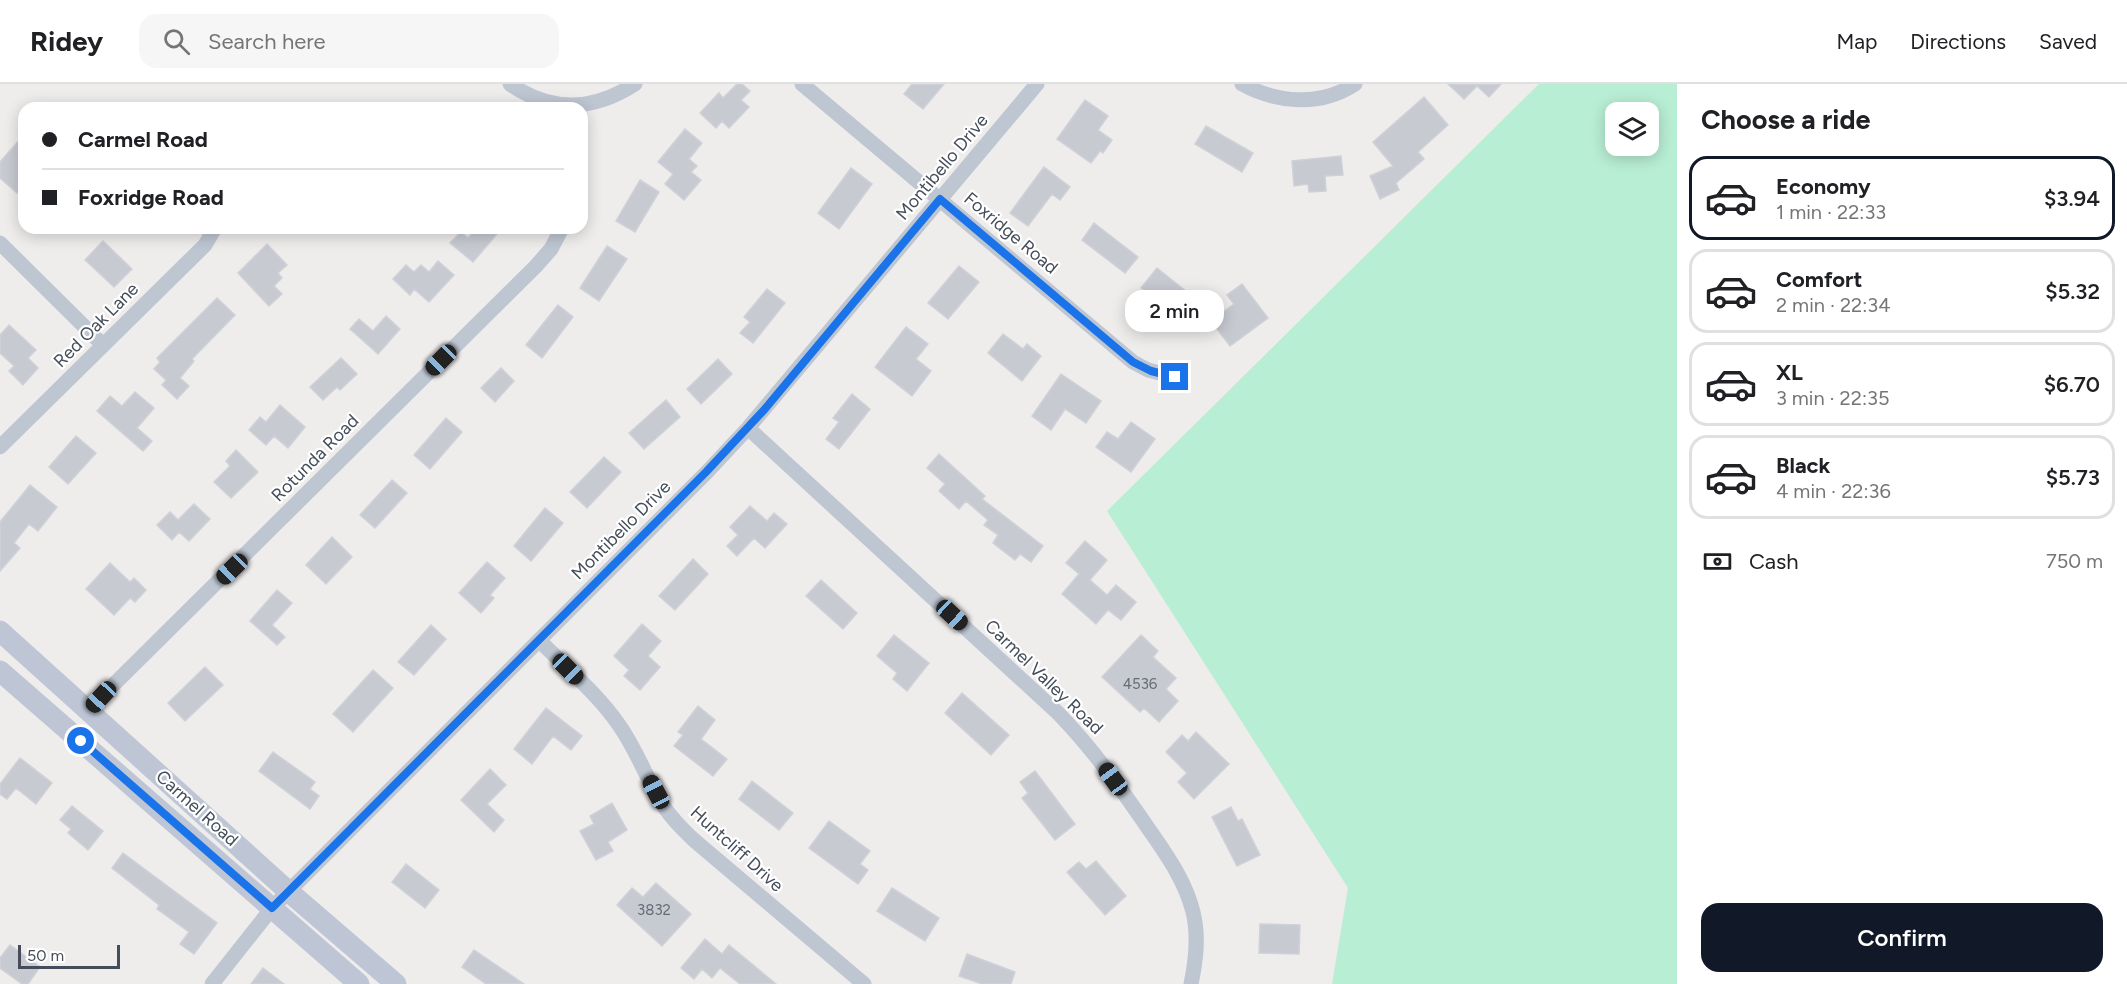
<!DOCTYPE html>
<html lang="en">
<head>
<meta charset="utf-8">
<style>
  body { margin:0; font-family:Figtree,sans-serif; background:#f6f6f6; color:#202124; height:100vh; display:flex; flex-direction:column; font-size:22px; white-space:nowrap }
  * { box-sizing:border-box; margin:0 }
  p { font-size:20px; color:#757577 }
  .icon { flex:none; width:33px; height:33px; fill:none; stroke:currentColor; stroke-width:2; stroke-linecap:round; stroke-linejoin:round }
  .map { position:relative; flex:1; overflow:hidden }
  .drawer { display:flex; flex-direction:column; background:#fff; width:450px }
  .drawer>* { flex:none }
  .banner { position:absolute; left:18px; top:18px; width:570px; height:132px; border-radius:18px; box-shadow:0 3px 15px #0003; display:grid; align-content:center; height:132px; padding:0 24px; background:#fff }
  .controls { position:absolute; left:1605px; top:18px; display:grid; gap:12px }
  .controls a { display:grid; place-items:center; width:54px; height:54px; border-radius:12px; background:#fff; box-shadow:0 3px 15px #0003; font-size:30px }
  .scale { position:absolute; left:18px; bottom:15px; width:102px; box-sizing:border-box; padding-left:6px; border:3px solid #444d59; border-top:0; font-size:16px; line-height:21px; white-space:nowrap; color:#444d59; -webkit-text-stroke:4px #fff; paint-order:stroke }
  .end { position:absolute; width:27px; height:27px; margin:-14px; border:8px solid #1a73e8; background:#fff; box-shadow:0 0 0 3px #fff }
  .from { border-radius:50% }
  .bubble { position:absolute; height:42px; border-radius:18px; background:#fff; box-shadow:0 3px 15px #0003; font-size:20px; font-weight:600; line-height:42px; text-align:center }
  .car { position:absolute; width:18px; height:36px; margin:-18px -9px; border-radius:8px; box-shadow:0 0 4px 2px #0007; background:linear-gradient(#222 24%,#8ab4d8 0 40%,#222 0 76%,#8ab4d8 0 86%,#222 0) }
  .banner b { display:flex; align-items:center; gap:21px; height:57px; font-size:22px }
  .banner b+b { border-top:2px solid #e0e0e0 }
  .banner i { width:15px; height:15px; background:#202124 }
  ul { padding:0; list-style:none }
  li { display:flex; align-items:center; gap:18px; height:84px; margin:0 12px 9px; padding:0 12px; border:3px solid #e0e0e0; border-radius:18px }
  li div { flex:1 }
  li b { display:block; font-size:22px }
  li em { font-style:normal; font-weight:600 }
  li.current { border-color:#111827 }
  li>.icon { width:54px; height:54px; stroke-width:1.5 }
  h2 { padding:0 24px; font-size:27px; line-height:72px }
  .pay { display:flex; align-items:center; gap:15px; height:66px; padding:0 24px; font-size:22px }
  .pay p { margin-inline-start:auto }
  .action { display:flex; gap:12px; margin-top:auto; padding:12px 24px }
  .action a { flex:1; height:69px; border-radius:18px; background:#111827; color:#fff; font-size:24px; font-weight:600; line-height:69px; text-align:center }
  header { display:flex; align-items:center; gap:36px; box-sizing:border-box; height:84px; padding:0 30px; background:#fff; border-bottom:2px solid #e0e0e0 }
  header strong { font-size:28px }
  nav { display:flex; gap:33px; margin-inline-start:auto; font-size:21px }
  .search { width:420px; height:54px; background:#f6f6f6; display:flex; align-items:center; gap:15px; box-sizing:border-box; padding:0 21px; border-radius:18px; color:#757577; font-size:22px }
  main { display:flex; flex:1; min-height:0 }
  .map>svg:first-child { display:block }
  .green { fill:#b8eed4; fill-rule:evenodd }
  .building { fill:#c8cad2; stroke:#cfd1d8; stroke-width:1.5 }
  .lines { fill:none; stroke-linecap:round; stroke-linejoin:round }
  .street { stroke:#bec6d2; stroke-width:15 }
  .secondary { stroke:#bec6d6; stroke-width:21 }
  .route { stroke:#1a73e8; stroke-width:8 }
  .labels { text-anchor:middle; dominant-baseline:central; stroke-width:4.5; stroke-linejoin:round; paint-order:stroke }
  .number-label { font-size:15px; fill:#656c77 }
  .street-label { font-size:18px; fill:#444d59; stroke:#fff }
</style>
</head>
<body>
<header>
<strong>Ridey</strong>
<div class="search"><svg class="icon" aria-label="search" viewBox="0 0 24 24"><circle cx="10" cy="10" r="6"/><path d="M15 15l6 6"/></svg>Search here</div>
<nav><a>Map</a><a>Directions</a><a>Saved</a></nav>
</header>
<main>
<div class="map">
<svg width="1677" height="900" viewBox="0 0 1677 900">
  <rect width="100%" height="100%" fill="#efecec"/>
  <!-- green -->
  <path class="green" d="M1539 0H1677V900H1332L1348 804 1107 427ZM1616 28H1648V62H1616Z"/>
  <!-- building -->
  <path class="building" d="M737 0H742L750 7 741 16 749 23 729 44 722 37 716 44 700 29 719 9 723 14Z
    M912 0H944L923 25 904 10Z
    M1448 0H1501L1489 13 1477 2 1464 15Z
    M1424 13 1448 41 1418 68 1424 75 1396 99 1399 106 1380 115 1370 92 1393 82 1373 58Z
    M1085 16 1108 32 1098 46 1112 56 1103 69 1100 67 1091 79 1057 55Z
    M1206 42 1253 69 1242 88 1195 60Z
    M685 45 702 59 689 75 697 82 691 88 701 96 684 116 665 100 673 90 658 78Z
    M24 51V102L17 109 0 94V78Z
    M1341 72 1343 91 1325 92 1326 107 1309 108 1308 100 1294 102 1292 77Z
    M1044 83 1070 103 1060 116 1052 110 1028 142 1010 129Z
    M851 84 872 100 839 145 818 129Z
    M640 96 659 108 635 148 616 137Z
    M1094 139 1138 173 1125 189 1082 156Z
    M477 144H502L473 178 450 159 461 148 468 154Z
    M103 157 132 185 114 203 85 176Z
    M267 160 287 181 278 189 282 194 274 202 282 210 269 222 238 189Z
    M607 162 627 175 599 217 580 204Z
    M438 177 454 191 429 218 414 205 410 211 393 195 406 181 414 188 421 181 429 188Z
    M959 182 979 198 948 235 928 219Z
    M1157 184 1196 215 1180 235 1141 204Z
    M1242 200 1268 234 1230 262 1211 237 1234 220 1227 211Z
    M767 205 785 219 753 259 740 249 750 238 744 233Z
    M217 214 235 231 192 275 194 277 180 294 189 302 177 315 162 301 166 296 154 285 160 278 157 274Z
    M558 221 573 233 542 274 526 261Z
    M386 232 400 245 378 270 350 245 359 235 373 247Z
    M9 241 36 266 28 274 38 284 23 301 9 287 14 282 0 269V251Z
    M906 243 928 260 916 275 931 287 912 312 875 283Z
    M1003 250 1023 265 1027 260 1041 272 1022 297 988 269Z
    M341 274 357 290 340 306 337 303 323 316 310 303Z
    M718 275 732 290 701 320 687 305Z
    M501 284 514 297 495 318 481 304Z
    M1061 290 1101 317 1086 339 1065 325 1051 346 1032 332Z
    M135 308 154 324 137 344 152 357 143 367 97 327 110 312 122 322Z
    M852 310 870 325 839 365 826 355 839 338 833 334Z
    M666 316 680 333 644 365 629 349Z
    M280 321 305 343 288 364 274 352 266 361 249 346 260 333 266 338Z
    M446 334 462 348 430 385 414 371Z
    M1131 338 1155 355 1131 388 1096 363 1107 348 1118 355Z
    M76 352 96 369 68 400 49 383Z
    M236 366 258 388 231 414 214 398 230 382 226 377Z
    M939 370 985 412 982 415 1043 462 1031 478 1020 470 1015 476 993 459 998 451 984 441 988 436 966 417 959 425 939 407 945 400 927 384Z
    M604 373 621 388 587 424 570 408Z
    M392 396 407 409 375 444 360 431Z
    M30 401 57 423 38 447 29 440 14 459 20 464 0 487V438Z
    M194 420 210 435 189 457 179 448 172 456 157 441 170 428 178 436Z
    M750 422 767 437 774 429 787 440 765 464 754 454 737 472 727 462 738 451 730 443Z
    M545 424 563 439 531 477 514 462Z
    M332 453 352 473 326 500 306 481Z
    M1085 457 1107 476 1090 496 1107 511 1116 501 1136 518 1121 536 1108 526 1096 540 1062 510 1079 490 1066 479Z
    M693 475 708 490 675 526 659 512Z
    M487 478 505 494 490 511 494 514 481 529 459 509Z
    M110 479 130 498 134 494 146 506 135 518 130 514 114 531 86 505Z
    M821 496 857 529 843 545 806 512Z
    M277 506 292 519 272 541 285 553 277 561 250 537Z
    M642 540 661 557 648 572 660 583 640 606 624 592 629 586 614 572Z
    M431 541 446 555 414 591 398 578Z
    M894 551 929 579 907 607 893 595 897 589 877 572Z
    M1141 551 1158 567 1153 573 1176 594 1166 605 1178 617 1159 638 1144 624 1140 628 1102 593Z
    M205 583 223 601 185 637 168 619Z
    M373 586 393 604 353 648 333 630Z
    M962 609 1009 651 991 671 945 629Z
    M698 622 715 636 701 655 727 675 713 692 674 662 683 651 678 648Z
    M546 624 582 652 571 666 553 652 532 680 514 665Z
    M1196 648 1229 680 1194 715 1178 698 1187 689 1166 668 1182 651 1188 657Z
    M273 668 315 698 310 705 319 712 310 725 259 687Z
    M20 674 52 699 36 720 16 704 7 715 0 710V700Z
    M490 685 506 701 487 720 504 736 494 748 461 716Z
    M1035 687 1075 740 1055 756 1022 714 1028 709 1020 698Z
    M752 697 793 729 779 746 739 715Z
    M612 719 627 746 608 758 613 767 596 776 580 747 594 740 590 732Z
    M72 722 103 747 88 766 68 749 71 745 60 736Z
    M1231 723 1238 737 1242 735 1260 771 1237 782 1212 733Z
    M829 737 870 767 860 780 868 786 858 800 809 764Z
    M123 769 217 839 194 870 180 860 189 848 157 825 159 821 112 784Z
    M1096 777 1126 812 1105 831 1067 788 1079 778 1086 785Z
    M406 780 439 806 425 824 392 798Z
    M656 799 691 830 662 862 617 821 632 804 643 813Z
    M892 804 939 834 925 857 877 827Z
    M1260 840 1300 841 1299 870 1259 869Z
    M705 855 722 870 729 861 776 900H740L720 884 712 894 702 885 694 895 681 884Z
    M10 861 40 883 28 900H22L0 884V874Z
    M474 866 524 900H486L462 883Z
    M967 870 1015 888 1011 900H982L959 892Z
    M263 884 284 900H251Z"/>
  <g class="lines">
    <!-- street -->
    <path class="street" d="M510 0C552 29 593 27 635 0
      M802 0 1133 278 1148 286 1175 293
      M1242 0C1277 19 1320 23 1355 0
      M0 159 103 261
      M748 344 1058 629C1092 664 1120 703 1148 744 1166 770 1185 796 1193 828 1199 852 1196 876 1191 900
      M0 363 205 161 215 144
      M539 556C565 583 597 609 619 641 636 665 646 693 661 718 670 733 682 745 695 757L864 900
      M88 626 536 182 551 165 562 144
      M212 900 272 824 707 388 748 344 1037 0"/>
    <!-- secondary -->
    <path class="secondary" d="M0 547 288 807 396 900
      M0 587 359 900"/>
  </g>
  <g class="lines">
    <!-- route -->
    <path class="route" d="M81 657 272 824 706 388 764 326 940 115 1133 278 1151 287 1175 293"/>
  </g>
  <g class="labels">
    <!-- number labels -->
    <g class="number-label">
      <text x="1140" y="600">4536</text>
      <text x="654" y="826">3832</text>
    </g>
    <!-- street labels -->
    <g class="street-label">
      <text transform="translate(942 83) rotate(-50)">Montibello Drive</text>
      <text transform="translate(1011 149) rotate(40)">Foxridge Road</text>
      <text transform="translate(96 241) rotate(-45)">Red Oak Lane</text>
      <text transform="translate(315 374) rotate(-45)">Rotunda Road</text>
      <text transform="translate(621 446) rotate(-45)">Montibello Drive</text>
      <text transform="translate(1044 593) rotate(44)">Carmel Valley Road</text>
      <text transform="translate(197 724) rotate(42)">Carmel Road</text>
      <text transform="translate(737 765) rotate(42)">Huntcliff Drive</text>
    </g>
  </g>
</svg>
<div class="controls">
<a><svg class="icon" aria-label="layers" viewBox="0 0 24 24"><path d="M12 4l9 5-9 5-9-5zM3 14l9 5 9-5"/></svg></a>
</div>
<div class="scale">50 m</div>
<i class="end from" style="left:81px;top:657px"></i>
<i class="end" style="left:1175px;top:293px"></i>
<div class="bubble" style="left:1125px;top:206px;width:99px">2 min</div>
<i class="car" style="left:441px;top:276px;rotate:225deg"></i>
<i class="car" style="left:232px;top:485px;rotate:226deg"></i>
<i class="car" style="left:952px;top:531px;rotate:133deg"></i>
<i class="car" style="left:568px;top:585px;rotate:135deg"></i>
<i class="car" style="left:101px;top:613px;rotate:223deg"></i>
<i class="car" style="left:1113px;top:695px;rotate:324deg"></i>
<i class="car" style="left:656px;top:708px;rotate:332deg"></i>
<div class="banner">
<b><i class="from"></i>Carmel Road</b>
<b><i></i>Foxridge Road</b>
</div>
</div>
<section class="drawer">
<h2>Choose a ride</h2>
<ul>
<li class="current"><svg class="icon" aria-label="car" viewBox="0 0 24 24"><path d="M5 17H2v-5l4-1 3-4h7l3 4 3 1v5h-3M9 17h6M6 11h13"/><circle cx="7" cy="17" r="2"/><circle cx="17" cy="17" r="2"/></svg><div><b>Economy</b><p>1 min · 22:33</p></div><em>$3.94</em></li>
<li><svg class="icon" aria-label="car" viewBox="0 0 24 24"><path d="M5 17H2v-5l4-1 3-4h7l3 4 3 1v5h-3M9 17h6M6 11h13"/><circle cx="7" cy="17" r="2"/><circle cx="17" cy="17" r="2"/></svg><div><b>Comfort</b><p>2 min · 22:34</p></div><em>$5.32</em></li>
<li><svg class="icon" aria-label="car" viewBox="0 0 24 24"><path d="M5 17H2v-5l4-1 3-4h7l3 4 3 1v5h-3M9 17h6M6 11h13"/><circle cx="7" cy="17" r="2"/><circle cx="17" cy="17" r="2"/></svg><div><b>XL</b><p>3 min · 22:35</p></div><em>$6.70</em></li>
<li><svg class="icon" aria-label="car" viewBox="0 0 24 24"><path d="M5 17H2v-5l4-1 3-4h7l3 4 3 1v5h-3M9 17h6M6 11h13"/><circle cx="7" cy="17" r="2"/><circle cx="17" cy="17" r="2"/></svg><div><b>Black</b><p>4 min · 22:36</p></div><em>$5.73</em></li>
</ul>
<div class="pay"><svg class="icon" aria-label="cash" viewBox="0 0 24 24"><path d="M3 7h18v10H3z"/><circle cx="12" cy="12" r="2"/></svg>Cash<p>750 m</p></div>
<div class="action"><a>Confirm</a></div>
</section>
</main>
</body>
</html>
